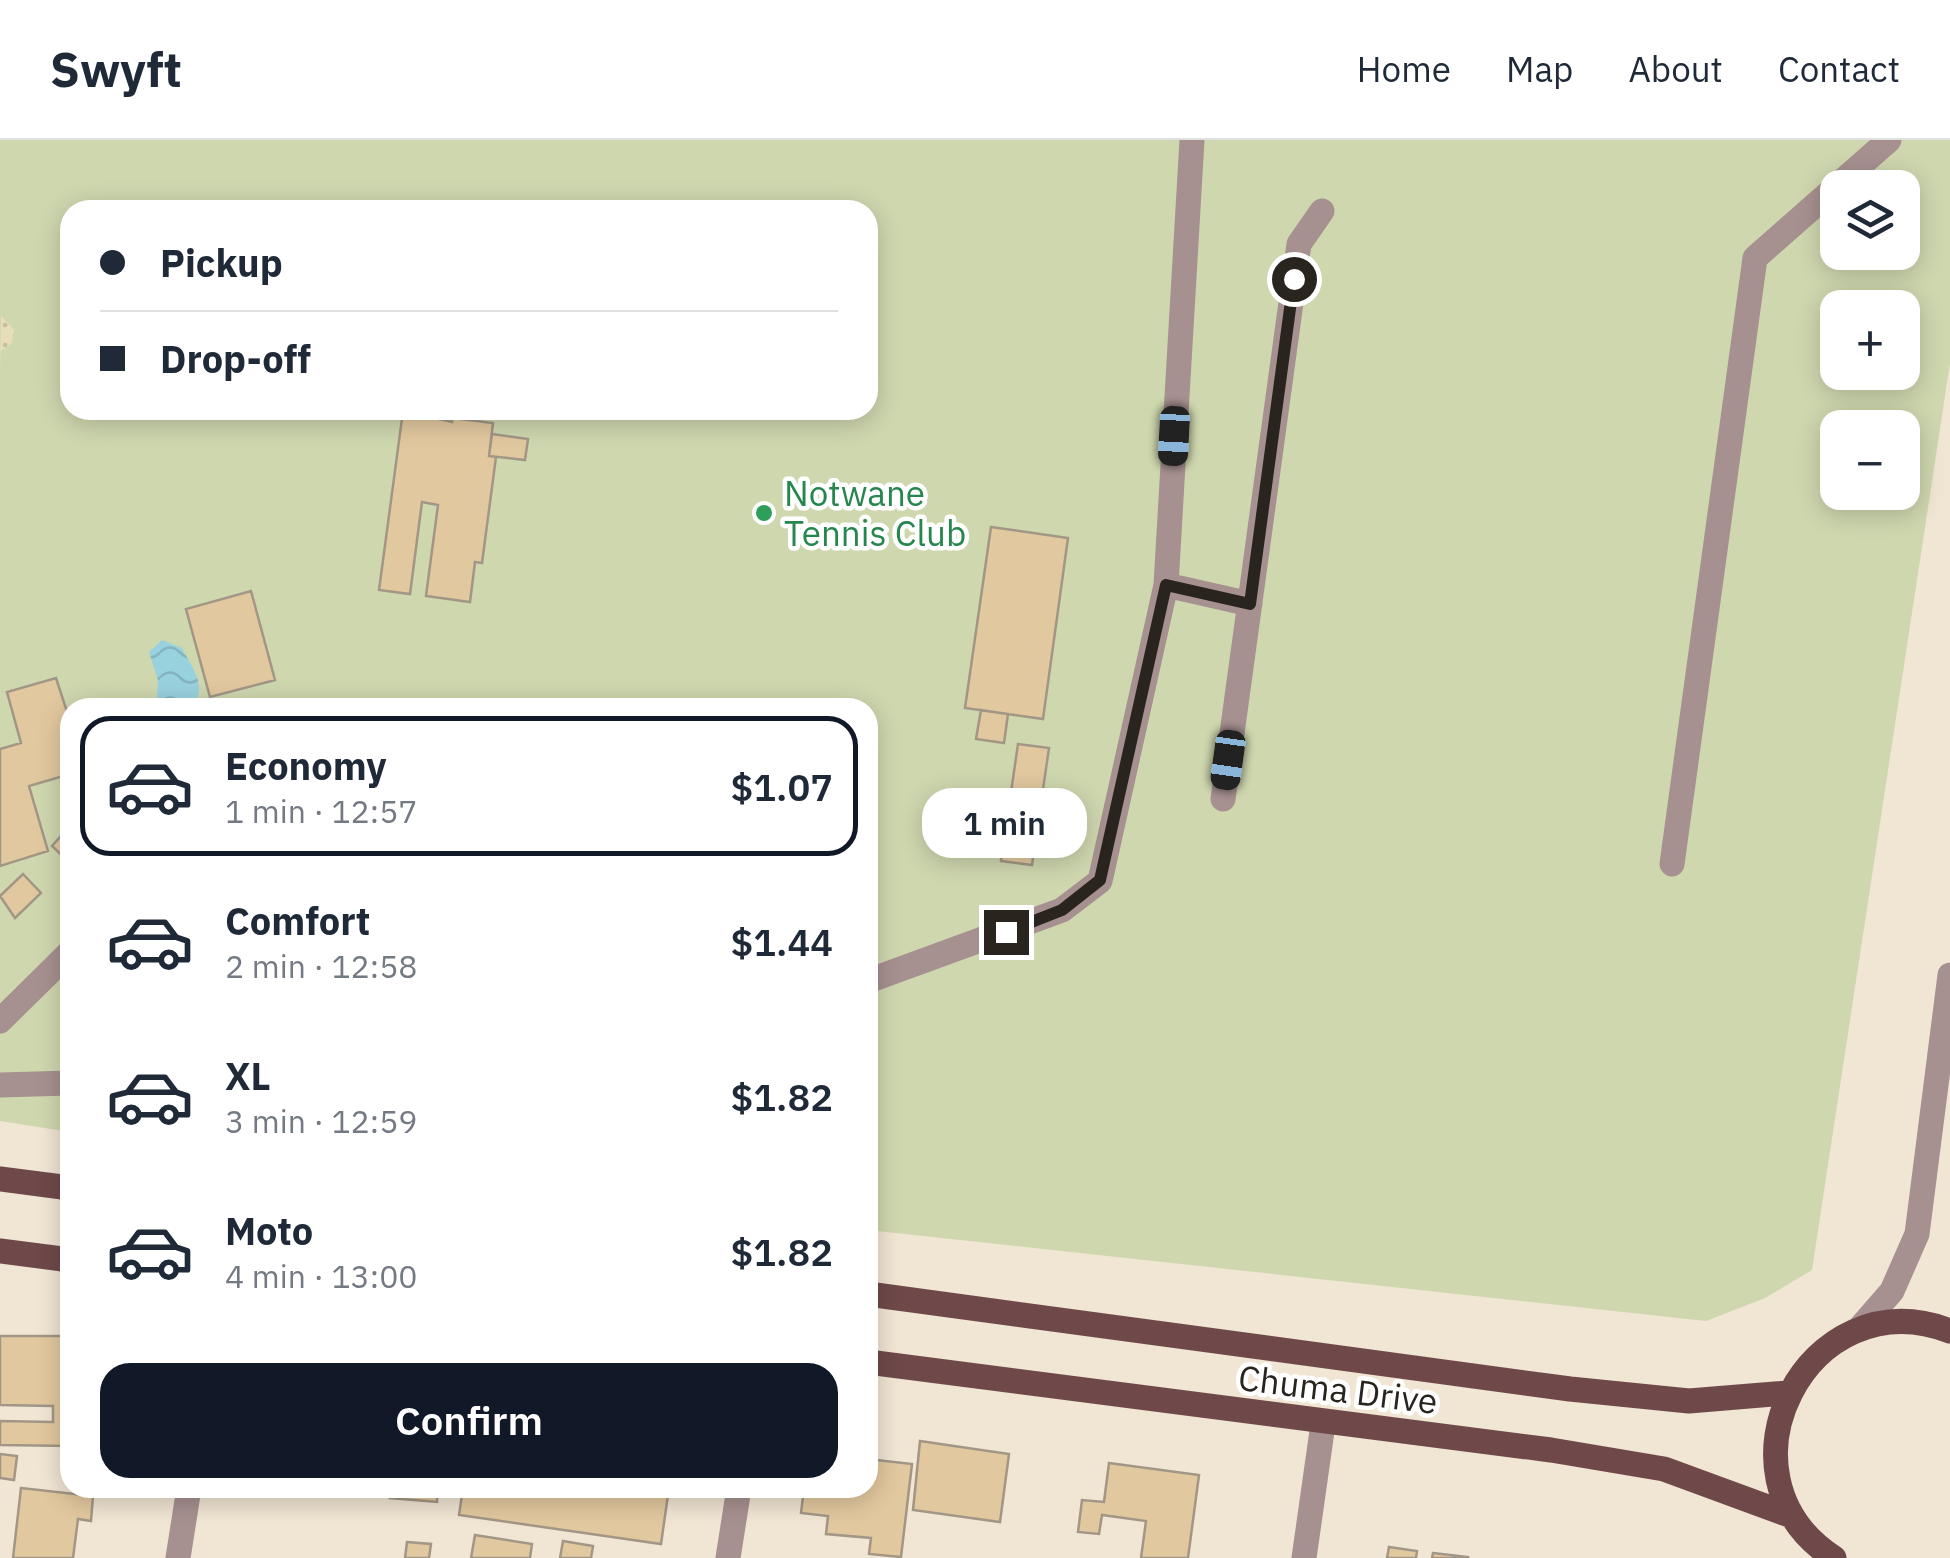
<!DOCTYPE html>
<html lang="en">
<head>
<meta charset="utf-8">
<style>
  body { margin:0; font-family:"IBM Plex Sans",sans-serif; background:#f2f2f3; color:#1f2937; height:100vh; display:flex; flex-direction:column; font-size:38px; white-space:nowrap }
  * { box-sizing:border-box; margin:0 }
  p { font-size:32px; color:#747a83 }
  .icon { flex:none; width:55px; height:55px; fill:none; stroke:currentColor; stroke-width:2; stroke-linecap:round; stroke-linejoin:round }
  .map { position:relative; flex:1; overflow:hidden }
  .panel { position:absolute; left:60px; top:558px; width:818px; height:800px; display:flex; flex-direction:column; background:#fff; border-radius:30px; box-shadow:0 5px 25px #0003 }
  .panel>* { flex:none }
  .top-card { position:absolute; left:60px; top:60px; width:818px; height:220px; border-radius:30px; box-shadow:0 5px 25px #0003; display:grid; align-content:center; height:220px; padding:0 40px; background:#fff }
  .fabs { position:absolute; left:1820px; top:30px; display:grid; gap:20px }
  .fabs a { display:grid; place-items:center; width:100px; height:100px; border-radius:20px; background:#fff; box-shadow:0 5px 25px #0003; font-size:50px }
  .end { position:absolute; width:45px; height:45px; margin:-22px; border:12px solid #29251e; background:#fff; box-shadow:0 0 0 5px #fff }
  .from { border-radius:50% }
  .bubble { position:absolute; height:70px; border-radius:30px; background:#fff; box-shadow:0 5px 25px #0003; font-size:32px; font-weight:600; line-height:70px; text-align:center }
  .car { position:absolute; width:30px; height:60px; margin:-30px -15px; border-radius:12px; box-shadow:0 0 8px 2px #0007; background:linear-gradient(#222 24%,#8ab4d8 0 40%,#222 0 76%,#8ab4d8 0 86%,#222 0) }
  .top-card b { display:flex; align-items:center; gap:35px; height:95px; font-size:38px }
  .top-card b+b { border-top:2px solid #e0e1e3 }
  .top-card i { width:25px; height:25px; background:#1f2937 }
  ul { padding:18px 0 0; list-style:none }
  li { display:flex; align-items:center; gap:30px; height:140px; margin:0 20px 15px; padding:0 20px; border:5px solid transparent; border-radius:30px }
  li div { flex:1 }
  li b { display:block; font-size:38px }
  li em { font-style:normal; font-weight:600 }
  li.selected { border-color:#111827 }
  li>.icon { width:90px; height:90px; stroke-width:1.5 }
  .action { display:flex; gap:20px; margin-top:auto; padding:20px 40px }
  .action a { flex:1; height:115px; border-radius:30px; background:#111827; color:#fff; font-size:40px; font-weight:600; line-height:115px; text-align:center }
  header { display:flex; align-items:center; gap:60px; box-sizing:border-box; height:140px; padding:0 50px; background:#fff; border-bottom:2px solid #e0e1e3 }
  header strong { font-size:48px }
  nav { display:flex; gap:55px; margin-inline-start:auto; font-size:35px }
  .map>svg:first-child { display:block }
  .grass { fill:#cfd7af; fill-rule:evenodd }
  .sand { fill:url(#sand-dots) }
  .water { fill:url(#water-waves) }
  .building { fill:#e2c89f; stroke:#a29786; stroke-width:2.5 }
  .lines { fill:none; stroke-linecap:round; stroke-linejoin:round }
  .minor { stroke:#a79090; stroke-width:25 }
  .major { stroke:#6f494a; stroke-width:25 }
  .route { stroke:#29251e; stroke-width:12 }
  .leisure-dot { fill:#2e9e5b; stroke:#fff; stroke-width:4 }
  .labels { text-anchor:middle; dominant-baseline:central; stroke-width:9; stroke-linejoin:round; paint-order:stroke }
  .leisure-label { font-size:35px; fill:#27864d; stroke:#fff; text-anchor:start }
  .street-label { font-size:35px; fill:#29251e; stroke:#fff }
</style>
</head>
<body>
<header>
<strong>Swyft</strong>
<nav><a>Home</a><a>Map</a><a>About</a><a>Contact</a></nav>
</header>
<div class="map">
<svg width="1950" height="1418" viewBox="0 0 1950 1418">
  <defs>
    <pattern id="sand-dots" width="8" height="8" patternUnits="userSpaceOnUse" patternTransform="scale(2.5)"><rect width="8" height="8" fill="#e7ddb8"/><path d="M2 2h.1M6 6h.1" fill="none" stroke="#c6be9e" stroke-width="1.8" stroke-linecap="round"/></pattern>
    <pattern id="water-waves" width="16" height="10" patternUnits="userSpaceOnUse" patternTransform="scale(2.5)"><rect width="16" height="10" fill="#99d2df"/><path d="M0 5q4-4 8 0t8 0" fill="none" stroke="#84b4bf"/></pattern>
  </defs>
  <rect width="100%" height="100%" fill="#f1e5d3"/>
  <!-- grass -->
  <path class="grass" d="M0 0H1950V223L1812 1130 1765 1158 1706 1181 868 1090V568H70V992L0 981ZM1838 48H1902V112H1838ZM70 70H868V270H70ZM1838 168H1902V232H1838ZM1838 288H1902V352H1838Z"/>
  <!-- sand -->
  <path class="sand" d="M1 176 14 190 12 203 1 211 0 233Z"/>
  <!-- water -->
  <path class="water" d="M162 500 182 508C192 528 209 547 192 567H165L157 557 158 540 149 512Z"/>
  <!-- building -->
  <path class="building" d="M403 271 452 282V278L493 283 489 316 496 317 482 423 475 422 470 462 426 456 438 365 422 362 410 454 379 450Z
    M492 294 528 299 525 320 489 316Z
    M991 387 1068 398 1043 579 965 568Z
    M251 451 275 540 210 557 186 469Z
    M56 538 70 581V634L29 646 48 711 0 726V609L21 603 7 552Z
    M981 570 1008 574 1004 603 976 599Z
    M1018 604 1049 608 1032 725 1001 721Z
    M70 686V723L52 706Z
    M23 734 41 753 15 778 0 756Z
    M0 1196H70V1306L0 1305V1281L53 1282V1266L0 1265Z
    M920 1301 1009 1314 1000 1382 913 1370Z
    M0 1314 17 1316 14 1340 0 1338Z
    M868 1319 912 1324 901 1417 869 1414 871 1398 826 1394 828 1376 801 1373 804 1348H868Z
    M1109 1323 1199 1335 1188 1418H1141L1146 1381 1102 1375 1099 1394 1078 1392 1082 1360 1104 1362Z
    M21 1348 93 1356 91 1381 78 1379 73 1418H13Z
    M391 1348H438L437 1362 390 1358Z
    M463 1348H669L661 1404 459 1375Z
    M475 1395 532 1404 530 1418H471Z
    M563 1401 593 1406 591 1418H560Z
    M407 1402 431 1404 429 1418H405Z
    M1389 1407 1417 1411 1416 1418H1387Z
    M1433 1413 1468 1417V1418H1432Z"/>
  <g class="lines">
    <!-- minor -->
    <path class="minor" d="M1166 445 1250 464
      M1223 659 1299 104 1322 71
      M1672 724 1755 118 1889 0
      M868 841 1062 770 1100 741 1166 445 1192 0
      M0 881 70 812
      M0 945 70 943
      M1859 1189 1892 1151 1917 1094 1950 835
      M178 1418 189 1348
      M728 1418 739 1348
      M1304 1418 1323 1284"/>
    <!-- major -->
    <path class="major" d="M0 1039 70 1048
      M0 1111 70 1120
      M868 1154 1570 1249 1689 1261 1787 1253
      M868 1222 1551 1310 1664 1329 1792 1376
      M1834 1418C1706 1335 1808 1136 1950 1191"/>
  </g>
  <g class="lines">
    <!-- route -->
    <path class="route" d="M1006 792 1062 770 1100 740 1166 445 1250 464 1294 139"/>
  </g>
  <!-- markers -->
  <circle class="leisure-dot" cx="764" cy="373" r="10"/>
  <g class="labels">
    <!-- leisure labels -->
    <g class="leisure-label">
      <text x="784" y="353">Notwane<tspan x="784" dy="40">Tennis Club</tspan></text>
    </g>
    <!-- street labels -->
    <g class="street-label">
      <text transform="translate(1338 1249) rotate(7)">Chuma Drive</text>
    </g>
  </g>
</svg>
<div class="fabs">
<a><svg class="icon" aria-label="layers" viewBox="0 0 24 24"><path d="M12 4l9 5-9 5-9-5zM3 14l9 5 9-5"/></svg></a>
<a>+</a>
<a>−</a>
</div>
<i class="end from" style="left:1294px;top:139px"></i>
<i class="end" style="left:1006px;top:792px"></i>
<div class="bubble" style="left:922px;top:648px;width:165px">1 min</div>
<i class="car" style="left:1174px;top:296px;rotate:183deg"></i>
<i class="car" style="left:1228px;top:620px;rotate:188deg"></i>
<div class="top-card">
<b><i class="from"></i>Pickup</b>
<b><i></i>Drop-off</b>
</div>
<section class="panel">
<ul>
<li class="selected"><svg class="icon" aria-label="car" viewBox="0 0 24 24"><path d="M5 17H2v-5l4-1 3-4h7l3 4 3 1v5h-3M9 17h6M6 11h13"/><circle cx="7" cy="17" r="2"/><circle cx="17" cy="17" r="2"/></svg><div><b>Economy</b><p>1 min · 12:57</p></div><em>$1.07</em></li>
<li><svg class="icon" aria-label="car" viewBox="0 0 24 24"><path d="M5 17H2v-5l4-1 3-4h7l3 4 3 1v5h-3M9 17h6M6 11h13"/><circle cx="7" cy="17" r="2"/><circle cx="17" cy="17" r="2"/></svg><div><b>Comfort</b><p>2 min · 12:58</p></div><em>$1.44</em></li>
<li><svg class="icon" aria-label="car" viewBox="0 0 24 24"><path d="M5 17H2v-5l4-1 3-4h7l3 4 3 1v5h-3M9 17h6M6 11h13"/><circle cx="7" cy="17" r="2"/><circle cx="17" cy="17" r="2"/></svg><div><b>XL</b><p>3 min · 12:59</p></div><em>$1.82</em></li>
<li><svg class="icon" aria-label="car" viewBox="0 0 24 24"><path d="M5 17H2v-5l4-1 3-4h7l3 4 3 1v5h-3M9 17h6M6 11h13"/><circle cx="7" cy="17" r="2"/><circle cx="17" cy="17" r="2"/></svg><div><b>Moto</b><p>4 min · 13:00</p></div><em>$1.82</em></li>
</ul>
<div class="action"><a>Confirm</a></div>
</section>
</div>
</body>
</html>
